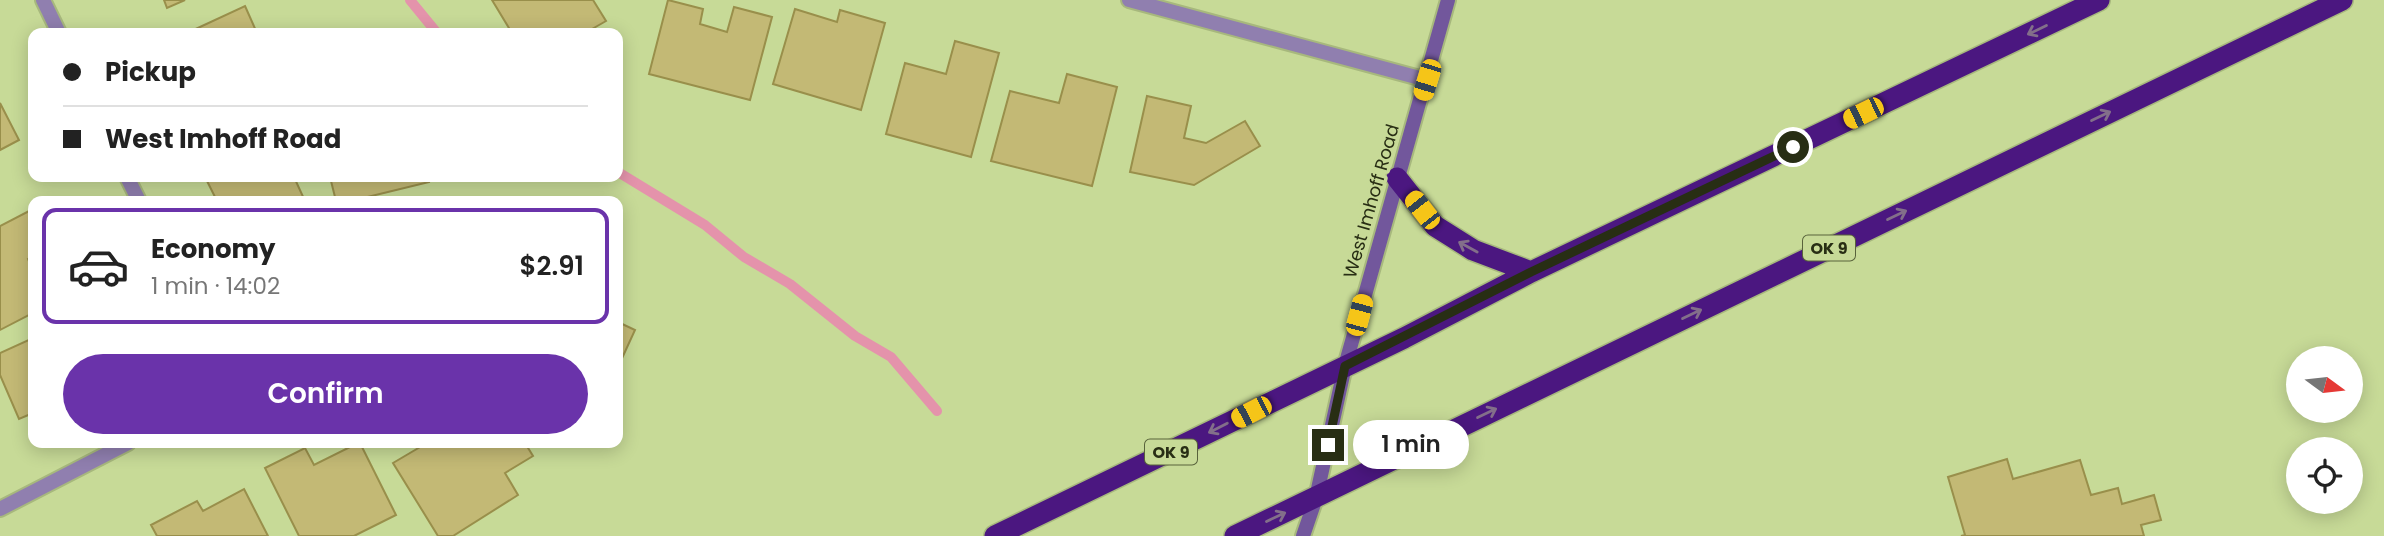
<!DOCTYPE html>
<html lang="en">
<head>
<meta charset="utf-8">
<style>
  body { margin:0; font-family:Poppins,sans-serif; background:#f2f2f2; color:#222; height:100vh; display:flex; flex-direction:column; font-size:26px; white-space:nowrap }
  * { box-sizing:border-box; margin:0 }
  p { font-size:23px; color:#767676 }
  .icon { flex:none; width:38px; height:38px; fill:none; stroke:currentColor; stroke-width:2; stroke-linecap:round; stroke-linejoin:round }
  .map { position:relative; flex:1; overflow:hidden }
  .drawer { position:absolute; left:28px; top:196px; width:595px; height:252px; display:flex; flex-direction:column; background:#fff; border-radius:14px; box-shadow:0 4px 18px #0003 }
  .drawer>* { flex:none }
  .hud { position:absolute; left:28px; top:28px; width:595px; height:154px; border-radius:14px; box-shadow:0 4px 18px #0003; display:grid; align-content:center; height:154px; padding:0 35px; background:#fff }
  .needle { width:46px; rotate:105deg }
  .tools { position:absolute; left:2286px; top:346px; display:grid; gap:14px }
  .tools a { display:grid; place-items:center; width:77px; height:77px; border-radius:50%; background:#fff; box-shadow:0 4px 18px #0003; font-size:35px }
  .end { position:absolute; width:32px; height:32px; margin:-16px; border:9px solid #282e14; background:#fff; box-shadow:0 0 0 4px #fff }
  .from { border-radius:50% }
  .bubble { position:absolute; height:49px; border-radius:24px; background:#fff; box-shadow:0 4px 18px #0003; font-size:23px; font-weight:600; line-height:49px; text-align:center }
  .car { position:absolute; width:21px; height:42px; margin:-21px -10px; border-radius:9px; box-shadow:0 0 5px 2px #0007; background:linear-gradient(#f5c518 24%,#345 0 40%,#f5c518 0 76%,#345 0 86%,#f5c518 0) }
  .hud b { display:flex; align-items:center; gap:24px; height:66px; font-size:26px }
  .hud b+b { border-top:2px solid #e0e0e0 }
  .hud i { width:18px; height:18px; background:#222 }
  ul { padding:12px 0 0; list-style:none }
  li { display:flex; align-items:center; gap:21px; height:116px; margin:0 14px 10px; padding:0 21px; border:4px solid #e0e0e0; border-radius:14px }
  li div { flex:1 }
  li b { display:block; font-size:26px }
  li em { font-style:normal; font-weight:600 }
  li.current { border-color:#6a33aa }
  li>.icon { width:63px; height:63px; stroke-width:1.5 }
  .button { display:flex; gap:14px; margin-top:auto; padding:14px 35px }
  .button a { flex:1; height:80px; border-radius:42px; background:#6a33aa; color:#fff; font-size:28px; font-weight:600; line-height:80px; text-align:center }
  .map>svg:first-child { display:block }
  .lines { fill:none; stroke-linecap:round; stroke-linejoin:round }
  .stream { stroke:#e493ab; stroke-width:10 }
  .building { fill:#c3b975; stroke:#998f4b; stroke-width:2 }
  .street-casing { stroke:#a7b87d; stroke-width:18 }
  .secondary-casing { stroke:#a7b87d; stroke-width:18 }
  .highway-casing { stroke:#a7b87d; stroke-width:24 }
  .street { stroke:#907faf; stroke-width:14 }
  .secondary { stroke:#72579c; stroke-width:14 }
  .highway { stroke:#4b1780; stroke-width:21 }
  .oneway { stroke:#836f8a }
  .route { stroke:#282e14; stroke-width:9 }
  .labels { text-anchor:middle; dominant-baseline:central; stroke-width:7; stroke-linejoin:round; paint-order:stroke }
  .shield { fill:#c7da97; stroke:#58623b; stroke-width:2 }
  .shield-label { font-size:16px; font-weight:bold; fill:#282e14 }
  .street-label { font-size:18px; fill:#282e14; stroke:#c7da97 }
</style>
</head>
<body>
<div class="map">
<svg width="2384" height="536" viewBox="0 0 2384 536">
  <rect width="100%" height="100%" fill="#c7da97"/>
  <g class="lines">
    <!-- stream -->
    <path class="stream" d="M410 0 437 33
      M618 172 705 225 744 257 790 284 855 336 891 357 937 411"/>
  </g>
  <!-- building -->
  <path class="building" d="M164 0H185L167 8Z
    M492 0H593L606 21 585 33H512Z
    M668 0 703 9 700 24 727 32 734 7 772 17 750 100 649 74Z
    M245 6 257 33H187Z
    M795 9 837 22 840 10 885 23 861 110 773 84Z
    M955 41 999 53 971 157 886 134 905 63 946 74Z
    M1067 74 1117 87 1092 186 991 161 1010 91 1059 103Z
    M1147 96 1191 106 1184 138 1206 143 1245 121 1260 146 1194 185 1130 172Z
    M0 103 19 140 0 150Z
    M205 177H294L305 201H217Z
    M330 177H428L429 182 351 201H336Z
    M33 209V256L28 259 33 271V313L0 330V226Z
    M618 322 635 330 618 367Z
    M33 338V413L19 419 0 375V353Z
    M358 443H360L396 515 354 536H299L265 468 305 448 314 465Z
    M427 443H525L533 456 505 473 518 495 453 536H438L393 463Z
    M2007 459 2013 479 2080 460 2091 495 2118 488 2122 504 2154 495 2161 520 2141 525 2144 536H1961L1965 535 1948 477Z
    M244 489 268 536H157L151 525 197 501 203 511Z"/>
  <g class="lines">
    <!-- street casing -->
    <g class="street-casing">
      <path id="street" d="M43 0 59 33
        M1129 0 1427 80
        M127 177 139 201
        M0 509 128 443"/>
    </g>
    <!-- secondary casing -->
    <g class="secondary-casing">
      <path id="secondary" d="M1303 536 1316 498 1345 366 1448 0"/>
    </g>
    <!-- highway casing -->
    <g class="highway-casing">
      <path id="highway" d="M1397 178 1435 226 1473 250 1531 272
        M995 536 1404 338 1531 272 2099 0
        M1235 536 2342 0"/>
    </g>
    <!-- street -->
    <use href="#street" class="street"/>
    <!-- secondary -->
    <use href="#secondary" class="secondary"/>
    <!-- highway -->
    <use href="#highway" class="highway"/>
  </g>
  <!-- one-way arrows -->
  <defs><path id="oneway-shaft" d="M-6 0H5M1.5-3L5.5 0L1.5 3" fill="none" stroke-width="1.6" stroke-linecap="round" stroke-linejoin="round" transform="scale(1.75)"/></defs>
  <g class="oneway">
    <use href="#oneway-shaft" transform="translate(2037 30) rotate(154)"/>
    <use href="#oneway-shaft" transform="translate(2101 116) rotate(-26)"/>
    <use href="#oneway-shaft" transform="translate(1897 215) rotate(-26)"/>
    <use href="#oneway-shaft" transform="translate(1468 247) rotate(-151)"/>
    <use href="#oneway-shaft" transform="translate(1692 314) rotate(-26)"/>
    <use href="#oneway-shaft" transform="translate(1487 413) rotate(-26)"/>
    <use href="#oneway-shaft" transform="translate(1218 428) rotate(153)"/>
    <use href="#oneway-shaft" transform="translate(1276 517) rotate(-25)"/>
  </g>
  <g class="lines">
    <!-- route -->
    <path class="route" d="M1328 445 1345 366 1531 272 1793 147"/>
  </g>
  <g class="labels">
    <!-- shield labels -->
    <g class="shield">
      <rect x="1803" y="235.5" width="52" height="25" rx="5"/>
      <rect x="1145" y="439.5" width="52" height="25" rx="5"/>
    </g>
    <g class="shield-label">
      <text x="1829" y="248">OK 9</text>
      <text x="1171" y="452">OK 9</text>
    </g>
    <!-- street labels -->
    <g class="street-label">
      <text transform="translate(1371 201) rotate(-74)">West Imhoff Road</text>
    </g>
  </g>
</svg>
<div class="tools">
<a><svg class="needle" viewBox="-14 -14 28 28"><path d="M0-13l5 13h-10z" fill="#e53935"/><path d="M0 13l5-13h-10z" fill="#767676"/></svg></a>
<a><svg class="icon" aria-label="locate" viewBox="0 0 24 24"><circle cx="12" cy="12" r="6"/><path d="M12 2v4M12 18v4M2 12h4M18 12h4"/></svg></a>
</div>
<i class="end from" style="left:1793px;top:147px"></i>
<i class="end" style="left:1328px;top:445px"></i>
<div class="bubble" style="left:1353px;top:420px;width:116px">1 min</div>
<i class="car" style="left:1427px;top:80px;rotate:197deg"></i>
<i class="car" style="left:1863px;top:113px;rotate:244deg"></i>
<i class="car" style="left:1422px;top:210px;rotate:322deg"></i>
<i class="car" style="left:1359px;top:315px;rotate:15deg"></i>
<i class="car" style="left:1251px;top:412px;rotate:243deg"></i>
<div class="hud">
<b><i class="from"></i>Pickup</b>
<b><i></i>West Imhoff Road</b>
</div>
<section class="drawer">
<ul>
<li class="current"><svg class="icon" aria-label="car" viewBox="0 0 24 24"><path d="M5 17H2v-5l4-1 3-4h7l3 4 3 1v5h-3M9 17h6M6 11h13"/><circle cx="7" cy="17" r="2"/><circle cx="17" cy="17" r="2"/></svg><div><b>Economy</b><p>1 min · 14:02</p></div><em>$2.91</em></li>
</ul>
<div class="button"><a>Confirm</a></div>
</section>
</div>
</body>
</html>
